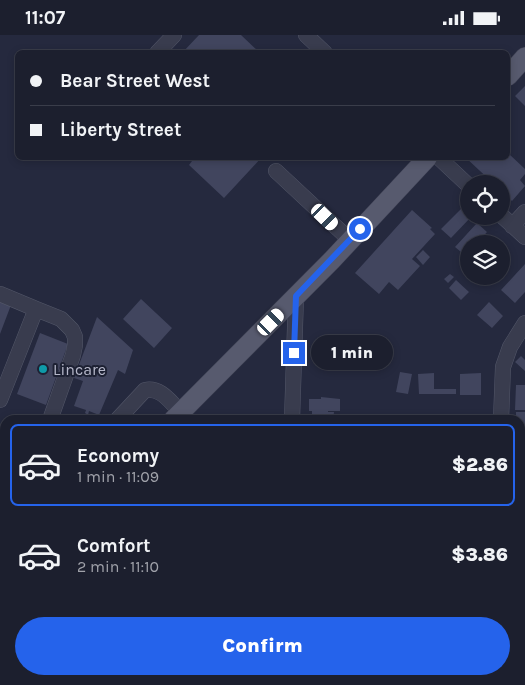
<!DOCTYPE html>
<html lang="en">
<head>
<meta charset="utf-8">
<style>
  body { margin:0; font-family:Karla,sans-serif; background:#252736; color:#f1f3f6; height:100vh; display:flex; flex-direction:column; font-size:19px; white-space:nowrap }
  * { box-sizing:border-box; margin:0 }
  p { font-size:16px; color:#a0a2aa }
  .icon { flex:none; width:28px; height:28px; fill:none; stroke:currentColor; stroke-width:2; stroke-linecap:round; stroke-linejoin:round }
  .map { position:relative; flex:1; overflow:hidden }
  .details { position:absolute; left:0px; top:380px; width:525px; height:270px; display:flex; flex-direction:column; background:#1c1f2e; border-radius:15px 15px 0 0; box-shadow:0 2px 8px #0003,0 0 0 1px #3a3d4a }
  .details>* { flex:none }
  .top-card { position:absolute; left:15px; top:15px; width:495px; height:110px; border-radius:8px; box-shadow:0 2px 8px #0003,0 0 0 1px #3a3d4a; display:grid; align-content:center; height:110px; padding:0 15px; background:#1c1f2e }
  .controls { position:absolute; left:460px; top:140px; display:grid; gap:10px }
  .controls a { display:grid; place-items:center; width:50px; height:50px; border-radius:50%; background:#1c1f2e; box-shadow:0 2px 8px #0003,0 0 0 1px #3a3d4a; font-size:25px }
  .end { position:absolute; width:22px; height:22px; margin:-11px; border:6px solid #2563eb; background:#fff; box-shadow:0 0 0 2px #fff }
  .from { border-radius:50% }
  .bubble { position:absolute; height:35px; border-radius:18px; background:#1c1f2e; box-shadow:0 2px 8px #0003,0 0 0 1px #3a3d4a; font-size:16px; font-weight:800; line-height:35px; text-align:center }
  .car { position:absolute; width:15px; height:30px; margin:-15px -8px; border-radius:6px; box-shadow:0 0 4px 1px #0007; background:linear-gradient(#fff 24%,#345 0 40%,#fff 0 76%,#345 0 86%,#fff 0) }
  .top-card b { display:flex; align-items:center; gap:18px; height:48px; font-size:19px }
  .top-card b+b { border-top:1px solid #3a3d4a }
  .top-card i { width:12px; height:12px; background:#f1f3f6 }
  ul { padding:9px 0 0; list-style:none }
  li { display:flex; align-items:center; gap:15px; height:82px; margin:0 10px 8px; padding:0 5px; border:2px solid transparent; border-radius:8px }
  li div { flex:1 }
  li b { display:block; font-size:19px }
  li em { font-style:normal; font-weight:800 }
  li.on { border-color:#2563eb }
  li>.icon { width:45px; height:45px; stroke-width:1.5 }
  .primary-button { display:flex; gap:10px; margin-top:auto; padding:10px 15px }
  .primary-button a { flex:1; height:58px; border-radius:30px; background:#2563eb; color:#fff; font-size:20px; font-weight:800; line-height:58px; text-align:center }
  .status { display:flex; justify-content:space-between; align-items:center; height:35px; padding:0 25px; background:#1c1f2e; direction:ltr }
  .status svg { height:14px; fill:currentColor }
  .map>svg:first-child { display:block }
  .building { fill:#41455e }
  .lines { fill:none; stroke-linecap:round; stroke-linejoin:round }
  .minor-casing { stroke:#535769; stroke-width:16 }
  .major-casing { stroke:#424557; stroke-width:20 }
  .highway-casing { stroke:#404456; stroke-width:22 }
  .minor { stroke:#393c4e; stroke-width:15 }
  .major { stroke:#575a6e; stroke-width:19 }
  .highway { stroke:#747056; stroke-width:21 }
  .route { stroke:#2563eb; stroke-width:6 }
  .culture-dot { fill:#0f9aa8; stroke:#1d2133; stroke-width:2 }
  .labels { text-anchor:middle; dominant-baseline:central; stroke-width:4; stroke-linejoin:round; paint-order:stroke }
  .poi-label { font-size:16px; fill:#b5b7c9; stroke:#1d2133; text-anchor:start }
</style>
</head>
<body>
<div class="status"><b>11:07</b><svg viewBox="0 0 49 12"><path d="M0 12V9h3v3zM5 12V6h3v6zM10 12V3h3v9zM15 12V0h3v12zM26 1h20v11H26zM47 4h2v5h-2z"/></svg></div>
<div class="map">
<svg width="525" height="650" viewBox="0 0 525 650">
  <rect width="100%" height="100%" fill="#25293e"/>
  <!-- building -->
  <path class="building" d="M199 0H241L260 18H182Z
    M525 51V71L515 61Z
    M508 118 525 134V139L520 145 525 151 512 166 501 156V149H494L465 122H496L499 125 501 122H508Z
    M195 122H262L224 163 189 130Z
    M461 174 471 182 451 203 441 194Z
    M412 175 432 193 430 194 435 199 412 224 420 231 398 255 389 247 379 259 355 238Z
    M477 188 487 197 476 209H469L468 217 464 214 461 217 455 212Z
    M493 203 500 209H486L491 204Z
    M423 215 430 222 423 230 416 222Z
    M525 229V257L515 268 501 255Z
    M450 239 454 242 448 248 444 244Z
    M456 245 469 257 461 265 449 253Z
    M141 264 172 293 154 313 123 284Z
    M0 266 11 270 0 299Z
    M489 267 503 281 492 293 477 280Z
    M97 282 133 315 125 339 118 335 99 380 89 376 88 380 85 378 86 375 74 371 83 346 74 343Z
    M40 298 68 309 46 370 17 359Z
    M521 321 525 325V336L515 327Z
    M400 337 412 339 408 359 396 357Z
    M434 338V354H456V359H419L418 339Z
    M481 338V360H460V339Z
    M516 350H525V375H515Z
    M321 362 340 364V376H328V377H334L333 385H312V376H309V364H321Z
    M516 377H525V391H520V385H516Z
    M447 382 477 383V385H447Z
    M520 445 525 446V473L520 472Z
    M520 481H525V498H520Z
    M520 549H525V650H521L522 621H520Z
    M328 645H416V650H340V648H328Z
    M425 645H467V650L425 649Z"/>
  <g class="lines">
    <!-- minor casing -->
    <g class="minor-casing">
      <path id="minor" d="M306 0 325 18
        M157 18 174 0
        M438 122 469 151
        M276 136 350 205
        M501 180 525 202
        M512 191 525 177
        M0 259 36 274
        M0 365 36 274 61 284 72 295 75 302V310L73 320 50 385
        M117 385 145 355C161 352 170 367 181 377
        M292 385 296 261
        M501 385 503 332 510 312 525 288
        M283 650V645"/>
    </g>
    <!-- major casing -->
    <g class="major-casing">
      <path id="major" d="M508 41 525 22
        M173 385 332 225 428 122
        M0 403 5 405
        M520 523H525"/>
    </g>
    <!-- highway casing -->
    <g class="highway-casing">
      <path id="highway" d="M0 500 5 499
        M0 570 5 565
        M0 628 5 630
        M35 645 45 650"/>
    </g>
    <!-- minor -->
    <use href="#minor" class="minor"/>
    <!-- major -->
    <use href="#major" class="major"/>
    <!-- highway -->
    <use href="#highway" class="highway"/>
  </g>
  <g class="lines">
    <!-- route -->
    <path class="route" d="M294 318 296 261 360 194"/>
  </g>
  <!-- markers -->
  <circle class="culture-dot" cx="43" cy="334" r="5"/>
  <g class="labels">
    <!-- poi labels -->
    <g class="poi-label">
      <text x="53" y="334">Lincare</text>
    </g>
  </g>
</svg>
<div class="controls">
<a><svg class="icon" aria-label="locate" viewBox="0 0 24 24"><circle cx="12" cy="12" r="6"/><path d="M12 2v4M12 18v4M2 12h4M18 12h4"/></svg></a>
<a><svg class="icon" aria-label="layers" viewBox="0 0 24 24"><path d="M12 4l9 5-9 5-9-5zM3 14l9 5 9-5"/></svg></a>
</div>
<i class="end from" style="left:360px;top:194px"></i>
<i class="end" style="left:294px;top:318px"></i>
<div class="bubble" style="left:311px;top:300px;width:82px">1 min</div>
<i class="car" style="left:325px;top:182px;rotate:134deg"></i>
<i class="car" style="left:271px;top:287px;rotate:45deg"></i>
<div class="top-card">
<b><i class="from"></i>Bear Street West</b>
<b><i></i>Liberty Street</b>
</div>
<section class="details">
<ul>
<li class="on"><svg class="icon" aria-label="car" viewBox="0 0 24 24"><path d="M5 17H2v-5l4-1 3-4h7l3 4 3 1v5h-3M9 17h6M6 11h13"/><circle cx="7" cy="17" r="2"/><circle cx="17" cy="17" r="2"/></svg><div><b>Economy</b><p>1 min · 11:09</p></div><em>$2.86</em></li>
<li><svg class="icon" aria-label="car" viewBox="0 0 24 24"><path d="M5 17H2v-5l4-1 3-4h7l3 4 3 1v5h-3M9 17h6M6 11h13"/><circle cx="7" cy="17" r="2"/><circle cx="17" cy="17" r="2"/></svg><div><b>Comfort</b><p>2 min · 11:10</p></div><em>$3.86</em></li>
</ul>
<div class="primary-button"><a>Confirm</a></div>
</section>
</div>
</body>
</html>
